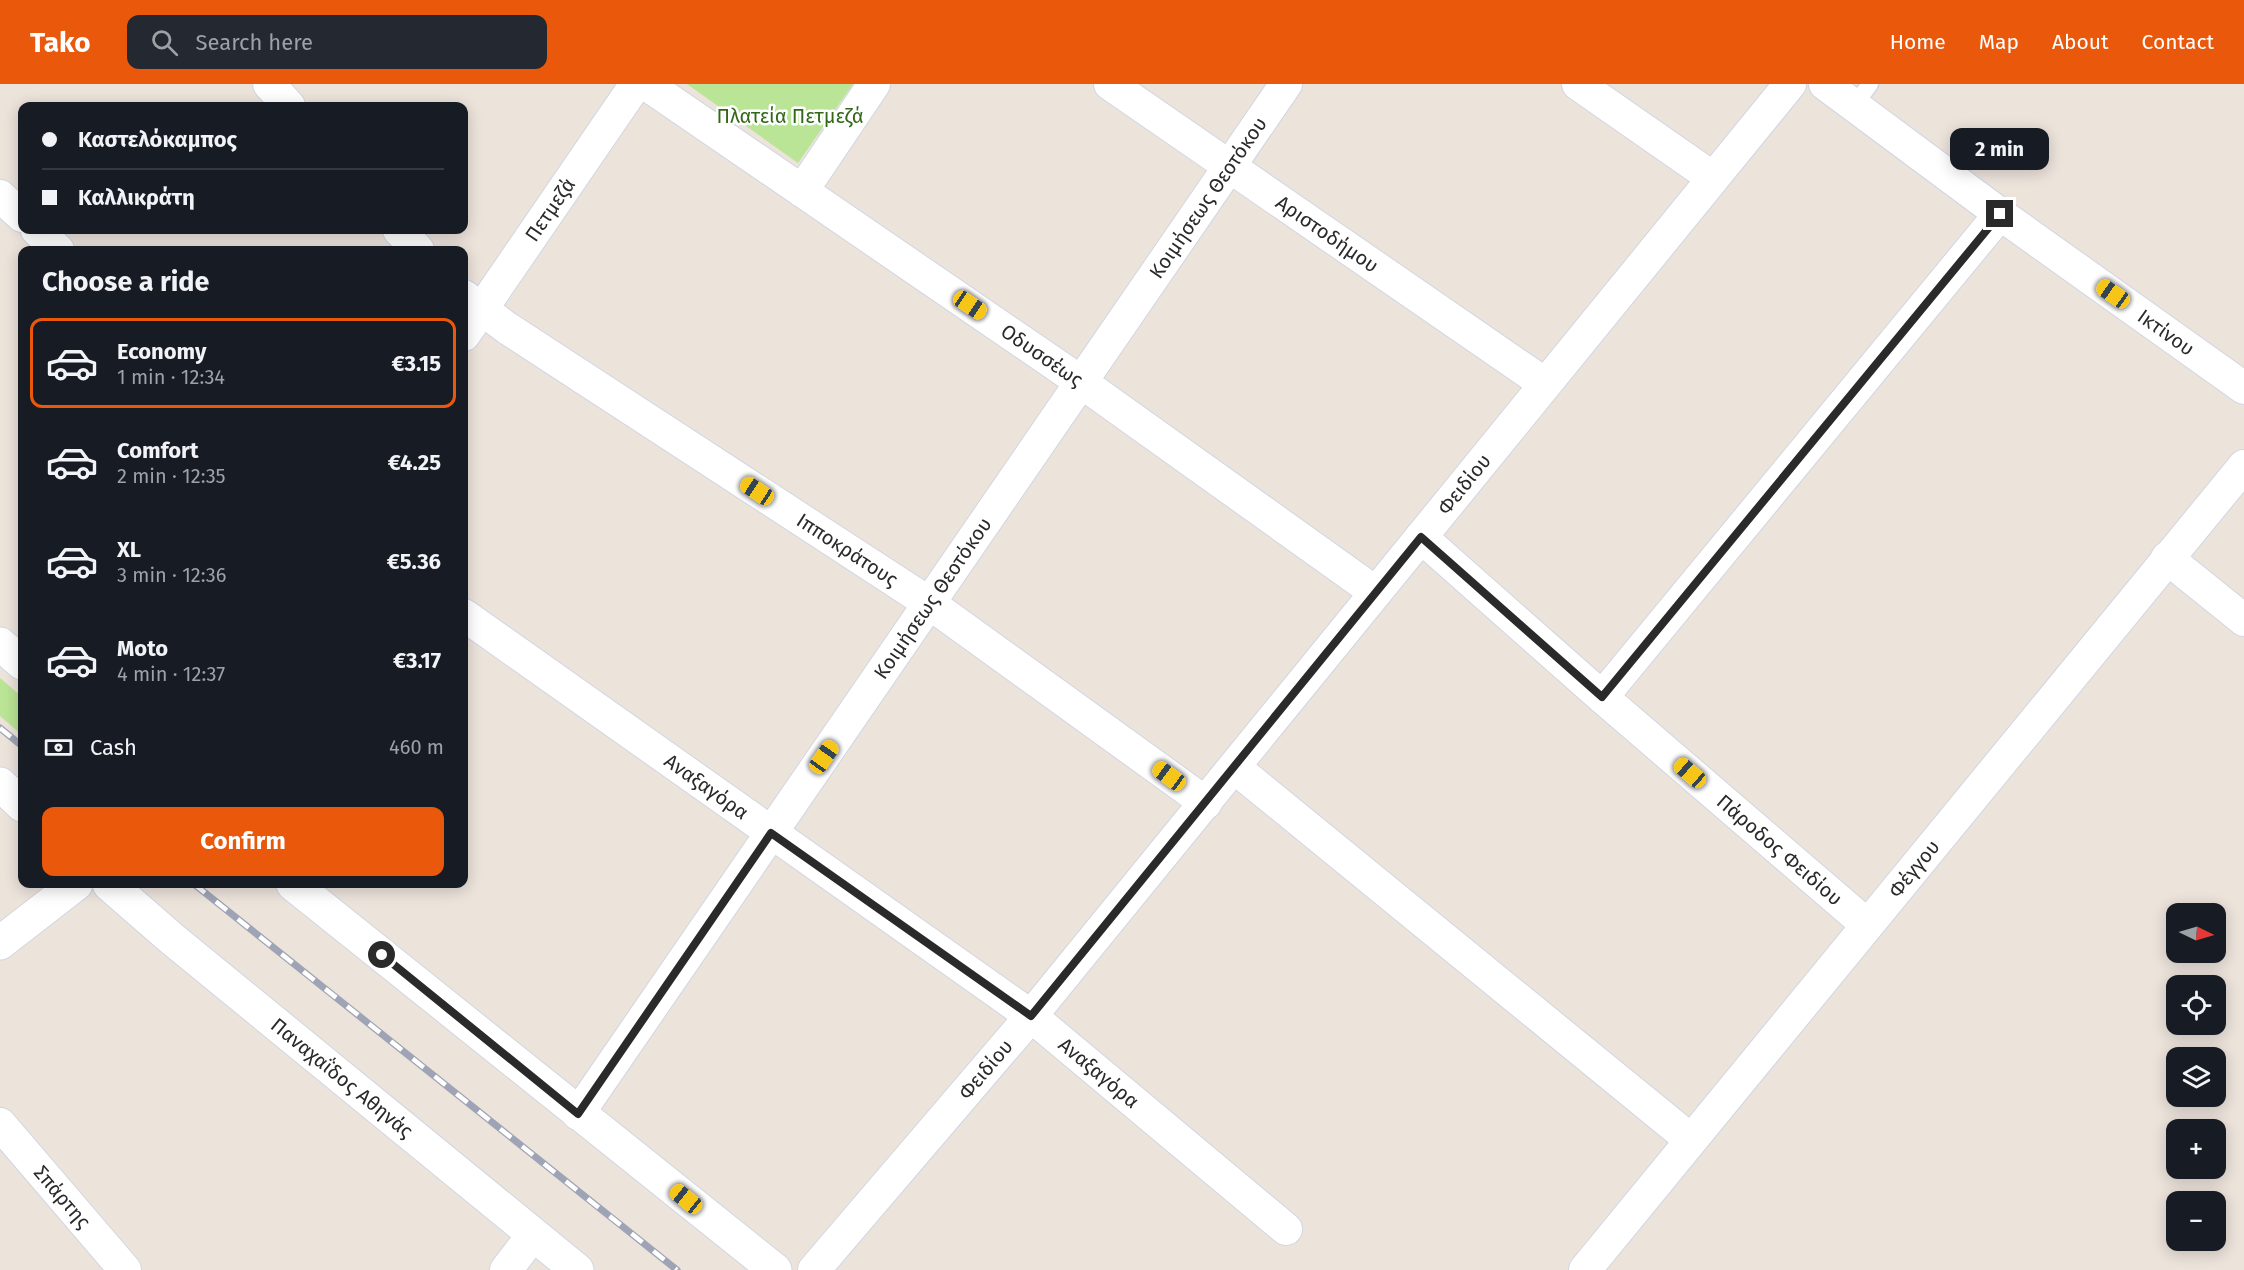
<!DOCTYPE html>
<html lang="en">
<head>
<meta charset="utf-8">
<style>
  body { margin:0; font-family:"Fira Sans",sans-serif; background:#242831; color:#f1f3f6; height:100vh; display:flex; flex-direction:column; font-size:22px; white-space:nowrap }
  * { box-sizing:border-box; margin:0 }
  p { font-size:20px; color:#9ea1a6 }
  .icon { flex:none; width:33px; height:33px; fill:none; stroke:currentColor; stroke-width:2; stroke-linecap:round; stroke-linejoin:round }
  .map { position:relative; flex:1; overflow:hidden }
  .drawer { position:absolute; left:18px; top:162px; width:450px; height:642px; display:flex; flex-direction:column; background:#171b24; border-radius:12px; box-shadow:0 3px 15px #0003 }
  .drawer>* { flex:none }
  .guide { position:absolute; left:18px; top:18px; width:450px; height:132px; border-radius:12px; box-shadow:0 3px 15px #0003; display:grid; align-content:center; height:132px; padding:0 24px; background:#171b24 }
  .needle { width:39px; rotate:95deg }
  .fabs { position:absolute; left:2166px; top:819px; display:grid; gap:12px }
  .fabs a { display:grid; place-items:center; width:60px; height:60px; border-radius:12px; background:#171b24; box-shadow:0 3px 15px #0003; font-size:30px }
  .end { position:absolute; width:27px; height:27px; margin:-14px; border:8px solid #2a2a2a; background:#fff; box-shadow:0 0 0 3px #fff }
  .from { border-radius:50% }
  .bubble { position:absolute; height:42px; border-radius:12px; background:#171b24; box-shadow:0 3px 15px #0003; font-size:20px; font-weight:700; line-height:42px; text-align:center }
  .car { position:absolute; width:18px; height:36px; margin:-18px -9px; border-radius:8px; box-shadow:0 0 4px 2px #0007; background:linear-gradient(#f5c518 24%,#345 0 40%,#f5c518 0 76%,#345 0 86%,#f5c518 0) }
  .guide b { display:flex; align-items:center; gap:21px; height:57px; font-size:22px }
  .guide b+b { border-top:2px solid #363941 }
  .guide i { width:15px; height:15px; background:#f1f3f6 }
  ul { padding:0; list-style:none }
  li { display:flex; align-items:center; gap:18px; height:90px; margin:0 12px 9px; padding:0 12px; border:3px solid transparent; border-radius:12px }
  li div { flex:1 }
  li b { display:block; font-size:22px }
  li em { font-style:normal; font-weight:700 }
  li.active { border-color:#ea580c }
  li>.icon { width:54px; height:54px; stroke-width:1.5 }
  h2 { padding:0 24px; font-size:27px; line-height:72px }
  .pay { display:flex; align-items:center; gap:15px; height:66px; padding:0 24px; font-size:22px }
  .pay p { margin-inline-start:auto }
  .cta { display:flex; gap:12px; margin-top:auto; padding:12px 24px }
  .cta a { flex:1; height:69px; border-radius:12px; background:#ea580c; color:#fff; font-size:24px; font-weight:700; line-height:69px; text-align:center }
  header { display:flex; align-items:center; gap:36px; box-sizing:border-box; height:84px; padding:0 30px; background:#ea580c; color:#fff }
  header strong { font-size:28px }
  nav { display:flex; gap:33px; margin-inline-start:auto; font-size:21px }
  .search { width:420px; height:54px; background:#242831; display:flex; align-items:center; gap:15px; box-sizing:border-box; padding:0 21px; border-radius:12px; color:#9ea1a6; font-size:22px }
  .map>svg:first-child { display:block }
  .green { fill:#bae496 }
  .lines { fill:none; stroke-linecap:round; stroke-linejoin:round }
  .lane-casing { stroke:#d1d6e3; stroke-width:19 }
  .street-casing { stroke:#d1d6e3; stroke-width:34 }
  .secondary-casing { stroke:#d1d6e3; stroke-width:35 }
  .lane { stroke:#fff; stroke-width:16 }
  .street { stroke:#fff; stroke-width:32 }
  .secondary { stroke:#fff; stroke-width:33 }
  .rail-casing { stroke:#9ea4b5; stroke-width:7 }
  .rail { stroke:#fff; stroke-width:4.5; stroke-dasharray:14; stroke-linecap:butt }
  .route { stroke:#2a2a2a; stroke-width:8 }
  .labels { text-anchor:middle; dominant-baseline:central; stroke-width:5; stroke-linejoin:round; paint-order:stroke }
  .park-label { font-size:20px; fill:#326818; stroke:#fff }
  .street-label { font-size:20px; fill:#2a2a2a; stroke:#fff }
</style>
</head>
<body>
<header>
<strong>Tako</strong>
<div class="search"><svg class="icon" aria-label="search" viewBox="0 0 24 24"><circle cx="10" cy="10" r="6"/><path d="M15 15l6 6"/></svg>Search here</div>
<nav><a>Home</a><a>Map</a><a>About</a><a>Contact</a></nav>
</header>
<div class="map">
<svg width="2244" height="1186" viewBox="0 0 2244 1186">
  <rect width="100%" height="100%" fill="#ece3db"/>
  <!-- green -->
  <path class="green" d="M687 0H853L798 79Z
    M0 594 22 613V651L0 632Z"/>
  <g class="lines">
    <!-- lane casing -->
    <g class="lane-casing">
      <path id="lane" d="M1854 22 1870 0"/>
    </g>
    <!-- street casing -->
    <g class="street-casing">
      <g id="street">
        <path d="M269 0 289 22"/>
        <path id="s1" d="M646 0 1081 298 1375 508"/>
        <path id="s2" d="M1110 0 1545 300"/>
        <path d="M1578 0 1713 94"/>
        <path id="s3" d="M1825 0 2000 130 2244 304"/>
        <path d="M802 107 874 0"/>
        <path d="M0 112 22 132"/>
        <path d="M37 146 58 166"/>
        <path d="M399 146 418 166"/>
        <path id="s4" d="M464 212 507 244 929 519 1206 719"/>
        <path id="s5" d="M464 251 636 0"/>
        <path id="s6" d="M1421 453 1602 613 1866 840"/>
        <path d="M2167 474 2244 536"/>
        <path id="s7" d="M464 531 1031 932 1286 1145"/>
        <path d="M1602 613 2000 130"/>
        <path d="M1234 683 1691 1056"/>
        <path id="s8" d="M578 1030 1286 0"/>
        <path id="s9" d="M0 1040 125 1186"/>
        <path d="M506 1186 533 1151"/>
        <path id="s10" d="M814 1186 1031 932 1790 0"/>
        <path id="s11" d="M1585 1186 2244 382"/>
      </g>
    </g>
    <!-- secondary casing -->
    <g class="secondary-casing">
      <g id="secondary">
        <path d="M0 560 22 579"/>
        <path d="M0 700 22 721"/>
        <path id="s12" d="M109 800 171 854 577 1186"/>
        <path d="M293 800 775 1186"/>
        <path d="M0 859 76 800"/>
      </g>
    </g>
    <!-- lane -->
    <use href="#lane" class="lane"/>
    <!-- street -->
    <use href="#street" class="street"/>
    <!-- secondary -->
    <use href="#secondary" class="secondary"/>
    <!-- rail casing -->
    <g class="rail-casing">
      <path id="rail" d="M0 644 22 662
        M194 800 677 1186"/>
    </g>
    <!-- rail -->
    <use href="#rail" class="rail"/>
  </g>
  <g class="lines">
    <!-- route -->
    <path class="route" d="M382 871 578 1030 771 749 1031 932 1421 453 1602 613 2000 130"/>
  </g>
  <g class="labels">
    <!-- park labels -->
    <g class="park-label">
      <text x="790" y="32">Πλατεία Πετμεζά</text>
    </g>
    <!-- street labels -->
    <g class="street-label">
      <text stroke="none"><textPath href="#s8" startOffset="1112">Κοιμήσεως Θεοτόκου</textPath></text>
      <text stroke="none"><textPath href="#s5" startOffset="152">Πετμεζά</textPath></text>
      <text stroke="none"><textPath href="#s2" startOffset="264">Αριστοδήμου</textPath></text>
      <text stroke="none"><textPath href="#s3" startOffset="422">Ικτίνου</textPath></text>
      <text stroke="none"><textPath href="#s1" startOffset="480">Οδυσσέως</textPath></text>
      <text stroke="none"><textPath href="#s10" startOffset="1020">Φειδίου</textPath></text>
      <text stroke="none"><textPath href="#s4" startOffset="460">Ιπποκράτους</textPath></text>
      <text stroke="none"><textPath href="#s8" startOffset="626">Κοιμήσεως Θεοτόκου</textPath></text>
      <text stroke="none"><textPath href="#s7" startOffset="297">Αναξαγόρα</textPath></text>
      <text stroke="none"><textPath href="#s6" startOffset="476">Πάροδος Φειδίου</textPath></text>
      <text stroke="none"><textPath href="#s11" startOffset="519">Φέγγου</textPath></text>
      <text stroke="none"><textPath href="#s10" startOffset="264">Φειδίου</textPath></text>
      <text stroke="none"><textPath href="#s7" startOffset="783">Αναξαγόρα</textPath></text>
      <text stroke="none"><textPath href="#s12" startOffset="303">Παναχαΐδος Αθηνάς</textPath></text>
      <text stroke="none"><textPath href="#s9" startOffset="96">Σπάρτης</textPath></text>
    </g>
  </g>
</svg>
<div class="fabs">
<a><svg class="needle" viewBox="-14 -14 28 28"><path d="M0-13l5 13h-10z" fill="#e53935"/><path d="M0 13l5-13h-10z" fill="#9ea1a6"/></svg></a>
<a><svg class="icon" aria-label="locate" viewBox="0 0 24 24"><circle cx="12" cy="12" r="6"/><path d="M12 2v4M12 18v4M2 12h4M18 12h4"/></svg></a>
<a><svg class="icon" aria-label="layers" viewBox="0 0 24 24"><path d="M12 4l9 5-9 5-9-5zM3 14l9 5 9-5"/></svg></a>
<a>+</a>
<a>−</a>
</div>
<i class="end from" style="left:382px;top:871px"></i>
<i class="end" style="left:2000px;top:130px"></i>
<div class="bubble" style="left:1950px;top:44px;width:99px">2 min</div>
<i class="car" style="left:2113px;top:210px;rotate:305deg"></i>
<i class="car" style="left:970px;top:221px;rotate:124deg"></i>
<i class="car" style="left:757px;top:407px;rotate:303deg"></i>
<i class="car" style="left:824px;top:673px;rotate:35deg"></i>
<i class="car" style="left:1690px;top:689px;rotate:311deg"></i>
<i class="car" style="left:1169px;top:692px;rotate:306deg"></i>
<i class="car" style="left:686px;top:1115px;rotate:309deg"></i>
<div class="guide">
<b><i class="from"></i>Καστελόκαμπος</b>
<b><i></i>Καλλικράτη</b>
</div>
<section class="drawer">
<h2>Choose a ride</h2>
<ul>
<li class="active"><svg class="icon" aria-label="car" viewBox="0 0 24 24"><path d="M5 17H2v-5l4-1 3-4h7l3 4 3 1v5h-3M9 17h6M6 11h13"/><circle cx="7" cy="17" r="2"/><circle cx="17" cy="17" r="2"/></svg><div><b>Economy</b><p>1 min · 12:34</p></div><em>€3.15</em></li>
<li><svg class="icon" aria-label="car" viewBox="0 0 24 24"><path d="M5 17H2v-5l4-1 3-4h7l3 4 3 1v5h-3M9 17h6M6 11h13"/><circle cx="7" cy="17" r="2"/><circle cx="17" cy="17" r="2"/></svg><div><b>Comfort</b><p>2 min · 12:35</p></div><em>€4.25</em></li>
<li><svg class="icon" aria-label="car" viewBox="0 0 24 24"><path d="M5 17H2v-5l4-1 3-4h7l3 4 3 1v5h-3M9 17h6M6 11h13"/><circle cx="7" cy="17" r="2"/><circle cx="17" cy="17" r="2"/></svg><div><b>XL</b><p>3 min · 12:36</p></div><em>€5.36</em></li>
<li><svg class="icon" aria-label="car" viewBox="0 0 24 24"><path d="M5 17H2v-5l4-1 3-4h7l3 4 3 1v5h-3M9 17h6M6 11h13"/><circle cx="7" cy="17" r="2"/><circle cx="17" cy="17" r="2"/></svg><div><b>Moto</b><p>4 min · 12:37</p></div><em>€3.17</em></li>
</ul>
<div class="pay"><svg class="icon" aria-label="cash" viewBox="0 0 24 24"><path d="M3 7h18v10H3z"/><circle cx="12" cy="12" r="2"/></svg>Cash<p>460 m</p></div>
<div class="cta"><a>Confirm</a></div>
</section>
</div>
</body>
</html>
